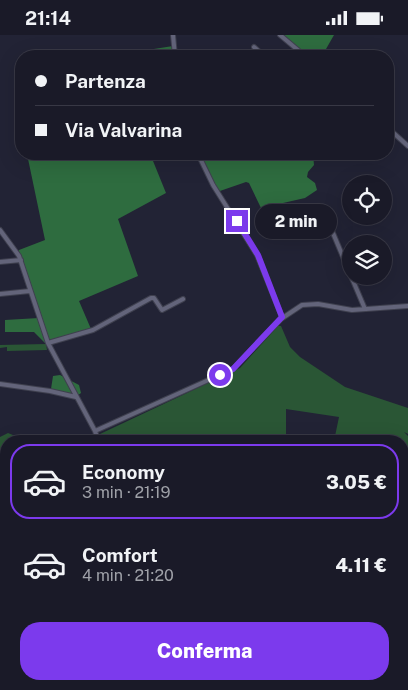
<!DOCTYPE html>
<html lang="it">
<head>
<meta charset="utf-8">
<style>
  body { margin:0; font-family:"Public Sans",sans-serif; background:#272734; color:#f1f3f6; height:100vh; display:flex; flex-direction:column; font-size:19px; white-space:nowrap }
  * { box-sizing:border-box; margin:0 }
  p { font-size:16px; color:#9fa1a8 }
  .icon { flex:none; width:28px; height:28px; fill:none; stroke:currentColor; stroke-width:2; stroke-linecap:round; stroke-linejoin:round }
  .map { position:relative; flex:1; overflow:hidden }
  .side { position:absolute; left:0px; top:400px; width:409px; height:255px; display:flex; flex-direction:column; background:#1a1a28; border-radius:20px 20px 0 0; box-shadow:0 5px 20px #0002,0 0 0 1px #383845 }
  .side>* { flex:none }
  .top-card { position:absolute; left:15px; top:15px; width:379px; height:110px; border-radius:20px; box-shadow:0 5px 20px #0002,0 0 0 1px #383845; display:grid; align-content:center; height:110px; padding:0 20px; background:#1a1a28 }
  .tools { position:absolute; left:342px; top:140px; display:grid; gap:10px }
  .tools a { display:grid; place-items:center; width:50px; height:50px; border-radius:50%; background:#1a1a28; box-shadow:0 5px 20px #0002,0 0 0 1px #383845; font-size:25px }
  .end { position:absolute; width:22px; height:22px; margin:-11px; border:6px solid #7c3aed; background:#fff; box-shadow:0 0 0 2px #fff }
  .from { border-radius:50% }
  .bubble { position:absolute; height:35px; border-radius:18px; background:#1a1a28; box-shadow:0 5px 20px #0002,0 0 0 1px #383845; font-size:16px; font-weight:800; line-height:35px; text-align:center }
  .top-card b { display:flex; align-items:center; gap:18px; height:48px; font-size:19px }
  .top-card b+b { border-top:1px solid #383845 }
  .top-card i { width:12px; height:12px; background:#f1f3f6 }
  ul { padding:9px 0 0; list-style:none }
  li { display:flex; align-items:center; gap:15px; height:75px; margin:0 10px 8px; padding:0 10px; border:2px solid transparent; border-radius:20px }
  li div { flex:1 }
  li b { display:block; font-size:19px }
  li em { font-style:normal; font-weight:800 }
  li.active { border-color:#7c3aed }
  li>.icon { width:45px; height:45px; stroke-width:1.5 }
  .action { display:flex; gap:10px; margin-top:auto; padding:10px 20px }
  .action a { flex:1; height:58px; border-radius:20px; background:#7c3aed; color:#fff; font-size:20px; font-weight:800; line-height:58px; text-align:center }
  .status { display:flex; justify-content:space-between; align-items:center; height:35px; padding:0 25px; background:#1a1a28; direction:ltr }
  .status svg { height:14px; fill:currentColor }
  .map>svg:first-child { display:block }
  .green { fill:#2a5635 }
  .forest { fill:#2e6c3f }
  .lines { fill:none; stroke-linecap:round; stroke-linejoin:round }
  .minor-casing { stroke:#3f404f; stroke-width:6 }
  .minor { stroke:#63647a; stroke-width:4 }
  .route { stroke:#7c3aed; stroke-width:6 }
</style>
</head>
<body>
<div class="status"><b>21:14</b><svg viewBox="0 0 49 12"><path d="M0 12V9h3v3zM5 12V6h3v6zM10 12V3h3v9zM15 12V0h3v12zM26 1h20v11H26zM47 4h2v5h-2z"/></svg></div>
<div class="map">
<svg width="408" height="655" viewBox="0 0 408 655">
  <rect width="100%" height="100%" fill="#222335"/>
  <!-- green -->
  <path class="green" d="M278 291H281L290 312 300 322 345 352 408 373V399L404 397 408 401V447H403L402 406H334L339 382 286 374V406H119L100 399 240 333Z
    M46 309 47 315 7 316V312L0 313V310Z
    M8 398 28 406H6V439L0 438V402Z
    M408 577V634L407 637 403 636V594Z
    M300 649H365L345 655H300Z"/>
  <!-- forest -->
  <path class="forest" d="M280 0H334L322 21H305Z
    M173 11 175 21H109Z
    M27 119H156L151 121 166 158 118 184 138 241 79 266 91 294 46 309 34 297H5V285L39 283 19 221V215L45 205Z
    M198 119H313L314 130 308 137 307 142 315 148 317 155 305 163 261 173 249 148 246 147 217 157Z
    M60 340 79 350 81 358 77 361 51 354 53 341Z
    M0 621 6 626V649H20L17 655H0Z"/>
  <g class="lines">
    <!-- minor casing -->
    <g class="minor-casing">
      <path id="minor" d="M173 0 175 21
        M280 0 305 21
        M254 12 264 21
        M293 21 298 15
        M388 93 408 111
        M198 119 213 150 257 220 282 282
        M325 179 351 241
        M0 195 19 221 48 308 95 396 97 402 96 406
        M0 227 21 225
        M351 241 365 274
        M0 259 30 256
        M48 308 93 295 151 263H154L162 275 183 264
        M0 349 50 356 76 362
        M95 396 233 334 281 284 302 270 318 269 352 275 408 271
        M97 401 105 406
        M0 511 6 501
        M61 655 65 649
        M153 655 155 649"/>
    </g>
    <!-- minor -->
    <use href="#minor" class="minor"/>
  </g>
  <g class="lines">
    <!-- route -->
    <path class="route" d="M220 340 233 334 282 282 258 220 237 186"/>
  </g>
</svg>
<div class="tools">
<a><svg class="icon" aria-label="locate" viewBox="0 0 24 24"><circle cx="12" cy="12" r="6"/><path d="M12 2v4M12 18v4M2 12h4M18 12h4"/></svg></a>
<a><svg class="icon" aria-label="layers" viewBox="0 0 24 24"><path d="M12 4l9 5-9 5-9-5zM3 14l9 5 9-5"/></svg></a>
</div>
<i class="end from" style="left:220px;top:340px"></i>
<i class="end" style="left:237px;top:186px"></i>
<div class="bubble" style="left:255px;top:169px;width:82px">2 min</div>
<div class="top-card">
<b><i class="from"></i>Partenza</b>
<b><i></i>Via Valvarina</b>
</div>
<section class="side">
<ul>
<li class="active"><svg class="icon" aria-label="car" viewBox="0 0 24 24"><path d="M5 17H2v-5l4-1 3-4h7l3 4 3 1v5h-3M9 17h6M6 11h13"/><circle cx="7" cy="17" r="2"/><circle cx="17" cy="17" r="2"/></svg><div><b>Economy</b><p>3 min · 21:19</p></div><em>3.05 €</em></li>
<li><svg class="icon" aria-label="car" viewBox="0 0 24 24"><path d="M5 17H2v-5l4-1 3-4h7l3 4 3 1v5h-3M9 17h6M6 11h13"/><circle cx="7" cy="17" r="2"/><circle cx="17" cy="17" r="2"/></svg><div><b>Comfort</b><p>4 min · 21:20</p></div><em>4.11 €</em></li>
</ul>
<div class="action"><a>Conferma</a></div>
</section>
</div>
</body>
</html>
